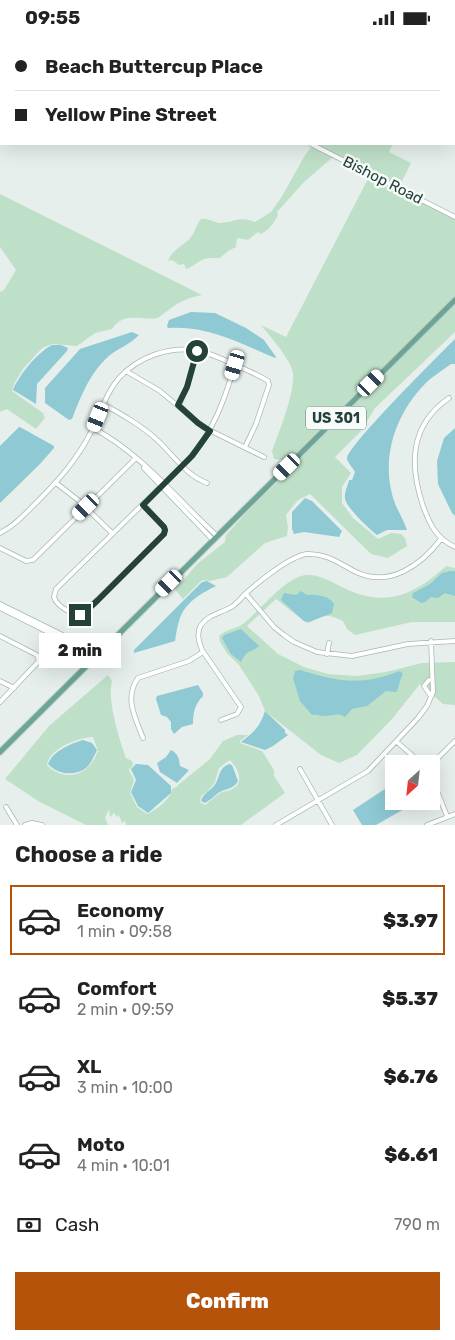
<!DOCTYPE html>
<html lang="en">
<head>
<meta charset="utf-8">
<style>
  body { margin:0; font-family:Rubik,sans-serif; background:#f6f6f6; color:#222; height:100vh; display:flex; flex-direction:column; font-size:19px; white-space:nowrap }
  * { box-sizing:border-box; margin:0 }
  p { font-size:16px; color:#767676 }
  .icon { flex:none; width:28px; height:28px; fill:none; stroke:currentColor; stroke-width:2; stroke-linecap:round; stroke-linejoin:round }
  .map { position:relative; height:790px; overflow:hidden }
  .drawer { display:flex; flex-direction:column; background:#fff; flex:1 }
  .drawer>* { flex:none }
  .guide { position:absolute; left:0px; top:0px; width:455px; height:110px; box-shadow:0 5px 20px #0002; display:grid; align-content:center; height:110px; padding:0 15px; background:#fff }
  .needle { width:32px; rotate:207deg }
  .controls { position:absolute; left:385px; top:720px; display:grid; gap:10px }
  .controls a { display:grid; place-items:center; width:55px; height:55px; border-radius:0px; background:#fff; box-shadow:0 5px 20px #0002; font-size:25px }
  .end { position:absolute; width:22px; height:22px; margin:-11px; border:6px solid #24423a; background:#fff; box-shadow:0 0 0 2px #fff }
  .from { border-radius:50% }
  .bubble { position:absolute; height:35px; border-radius:0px; background:#fff; box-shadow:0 5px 20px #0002; font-size:16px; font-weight:800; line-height:35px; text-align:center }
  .car { position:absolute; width:15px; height:30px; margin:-15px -8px; border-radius:6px; box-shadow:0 0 4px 1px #0007; background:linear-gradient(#fff 24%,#345 0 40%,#fff 0 76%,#345 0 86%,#fff 0) }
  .guide b { display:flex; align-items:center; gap:18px; height:48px; font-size:19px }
  .guide b+b { border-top:1px solid #e0e0e0 }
  .guide i { width:12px; height:12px; background:#222 }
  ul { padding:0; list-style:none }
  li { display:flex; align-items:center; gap:15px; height:70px; margin:0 10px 8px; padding:0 5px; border:2px solid transparent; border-radius:0px }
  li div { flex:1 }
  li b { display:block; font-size:19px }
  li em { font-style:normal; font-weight:800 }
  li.current { border-color:#b45309 }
  li>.icon { width:45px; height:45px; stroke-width:1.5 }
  h2 { padding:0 15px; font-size:22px; line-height:60px }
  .pay { display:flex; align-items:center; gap:12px; height:55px; padding:0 15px; font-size:19px }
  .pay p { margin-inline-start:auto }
  .cta { display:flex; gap:10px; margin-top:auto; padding:10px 15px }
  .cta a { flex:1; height:58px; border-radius:0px; background:#b45309; color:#fff; font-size:20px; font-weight:800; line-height:58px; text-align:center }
  .status { display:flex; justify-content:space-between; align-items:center; height:35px; padding:0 25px; background:#fff; direction:ltr }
  .status svg { height:14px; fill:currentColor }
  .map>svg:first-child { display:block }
  .green { fill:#bfe0c8; fill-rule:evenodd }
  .water { fill:#8ec9d4 }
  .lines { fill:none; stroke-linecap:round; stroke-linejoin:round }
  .minor-casing { stroke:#a8b8b2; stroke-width:5.5 }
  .major-casing { stroke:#c2cac8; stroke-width:7 }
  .minor { stroke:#fff; stroke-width:4 }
  .major { stroke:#6aa596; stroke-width:5 }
  .route { stroke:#24423a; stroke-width:6 }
  .labels { text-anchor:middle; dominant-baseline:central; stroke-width:5; stroke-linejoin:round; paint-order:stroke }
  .shield { fill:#f7fbf9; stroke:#637a73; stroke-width:1 }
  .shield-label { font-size:14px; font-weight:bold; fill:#24423a }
  .street-label { font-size:15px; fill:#24423a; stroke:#f7fbf9 }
</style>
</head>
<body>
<div class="status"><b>09:55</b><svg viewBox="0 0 49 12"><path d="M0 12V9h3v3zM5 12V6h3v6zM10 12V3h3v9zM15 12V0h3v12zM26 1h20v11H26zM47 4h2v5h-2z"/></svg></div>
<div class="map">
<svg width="455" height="790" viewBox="0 0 455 790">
  <rect width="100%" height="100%" fill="#e6efeb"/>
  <!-- green -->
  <path class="green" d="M315 109H393L389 117 411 128 399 152Z
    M312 111 333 122 305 146 277 177 278 180C274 188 269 195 261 199L258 197 248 205 237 203 236 212 228 216 220 223C213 223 206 222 200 226 195 229 191 233 186 234L184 229 179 230 172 225 168 226C172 214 184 211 191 202 195 197 196 190 201 184 208 183 214 188 221 188 236 187 238 181 255 187L271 177 281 163 304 122Z
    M370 140 455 184V262L287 429 285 425 274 424 272 416C279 397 295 358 293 338 292 326 269 300 261 290L286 302Z
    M0 159 202 260C181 264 174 271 158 283 141 286 124 276 112 294L95 298 77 311 52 309 42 313 23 334 15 347 12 356 43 378 45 383 36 394 7 374 0 377V257L4 255 16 235 0 212Z
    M455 267V297L375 373 361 396 335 422 351 438 342 452V468L353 483 378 504 391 498 401 499 405 503 407 511 388 523 371 519 310 459 298 465 286 480 288 492 287 501 265 508 227 542 210 546 202 545 183 564 174 553 175 550 182 547 197 529 225 507 226 500 253 470 290 435 289 432Z
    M446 531 455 533V587H412L355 600 347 594 343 586C328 579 324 579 309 588L305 587 276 564 247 591 278 619 304 632 328 639 357 641 386 637 422 628 455 627V670L443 669 420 649 392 684 357 720 339 728 321 720 265 676 259 661 239 630 227 618 220 607 219 601C226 594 236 594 243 589 260 576 285 542 306 540 321 539 333 548 346 554 386 573 416 559 446 531Z
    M108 640 112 646C107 666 119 703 126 723L132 726 133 730 129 735 134 745 130 758 137 772 147 779C156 775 171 764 172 754L178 751V750L210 724 223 706 237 700H248L240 706V708L262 716 274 735V741L285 758 241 790H126L125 786 122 788 119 780 117 782 114 778 110 782 109 774 105 783 108 790H86L38 766 5 744 49 691ZM93 702 98 716C95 722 93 728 87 733 76 744 56 741 47 730 50 713 77 703 93 702ZM230 725C238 734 246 749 230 755 228 756 225 756 222 757 216 760 211 766 205 770L200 767 201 761 207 757 215 747 219 733Z"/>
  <!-- water -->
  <path class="water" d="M191 277 215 278 246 293 264 305 276 322 275 323C240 308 207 290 168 293L167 291 169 285Z
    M132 297 139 300C132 308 119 313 110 320 90 337 81 361 72 384L69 385 45 368V353L80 314Z
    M455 304V329H451C442 336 431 342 424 350 396 379 382 420 392 459 395 472 403 483 407 495H387L377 500C369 494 347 473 345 464 344 457 348 451 349 445H352L355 437C353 433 348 428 347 424 345 413 441 318 455 304Z
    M52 310H61L68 313 67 316 37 349 36 369 13 355C19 340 38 317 52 310Z
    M19 392H20L54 411V413L40 429 0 468V411Z
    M455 393V481L452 478 438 449 437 426 444 403Z
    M305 463 312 466 342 496 339 502 304 497 294 499 292 494V477Z
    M450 536H455V561L445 558 438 563 431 562 425 567 421 568 412 562 413 558 430 549 442 538Z
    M207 546 216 551C200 559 184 568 179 586 177 592 176 599 175 606L134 618V615L202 547Z
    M301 556 307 560C316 559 330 561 334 569L332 578 309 587 304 586 281 565 284 558 296 560Z
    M241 594 259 611C251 618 247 614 241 627L231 619 222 603 224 600Z
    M300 635C339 647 361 651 400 636L403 639C399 645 400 652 396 657L386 656 367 671 352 674 345 682C337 677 333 681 325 681 320 681 317 679 312 680L300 666 293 643 295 636Z
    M198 650 203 658V661C195 669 193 677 193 689L182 692 174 699 171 694V687L167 682 161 680 156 664 157 661Z
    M265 676 285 695V698L288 700 273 711 265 715 241 707C254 697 260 692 265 676Z
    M83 705 92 708 97 715C94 721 91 729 86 733 74 742 57 739 48 729 53 716 70 709 83 705Z
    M171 715C178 719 179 723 180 731L189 735 177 748 160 737 157 728 166 722Z
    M136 729 148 730 171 751V758L148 778 138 771 131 757 136 745 131 734Z
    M229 729 232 730 238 746C233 755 225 753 218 758 214 762 210 765 205 768L201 766C203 758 212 755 216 748 220 740 219 733 229 729Z
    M394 748V766H414L413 769 376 790H362L353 775Z"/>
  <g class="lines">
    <!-- minor casing -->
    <g class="minor-casing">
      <path id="minor" d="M94 0 96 1
        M253 0 255 1
        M159 1 160 0
        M228 1 229 0
        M311 109 455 182
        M126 336 160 356 203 392 264 422
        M449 363C410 390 409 429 423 471 430 490 436 503 455 512
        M103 369C121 379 139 389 155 403 172 418 185 440 207 448
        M179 370 187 352 197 316
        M93 393C142 419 177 464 217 501
        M144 433 213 505
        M56 448 78 465 112 498
        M143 470 164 492 165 495 164 499 83 579C74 581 57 572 54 562L56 554 187 426C213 398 224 366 235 330
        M0 498C14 491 24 480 35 469 57 447 77 425 91 397 101 379 105 359 119 343 138 322 170 310 199 316 212 319 225 325 238 331 248 336 259 340 268 346L269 350 256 389 245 412
        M0 513 26 526 33 525 136 423
        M246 559 274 592 284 600 294 607 317 617 352 621 408 609 455 606
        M0 569 89 613 98 620 90 618 0 573
        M0 601 35 619 37 620 39 626 0 667
        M327 619 329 608
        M429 645 424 651 431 661
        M0 646 14 653
        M221 685 237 679 241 672 202 615C199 607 196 598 201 590 209 579 222 578 233 571 237 568 241 564 244 560 257 548 290 521 307 519 327 518 340 529 356 537 390 553 421 530 441 504
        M143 703C135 682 124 663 138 643L189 626 203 617
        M397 707 422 729
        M431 730 455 706
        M300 734 332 790
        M431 741 447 781
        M6 772 17 790
        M25 790 32 788 42 790
        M276 790 368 736 418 683 427 671 433 657 431 606
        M427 790 455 779"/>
    </g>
    <!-- major casing -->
    <g class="major-casing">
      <path id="major" d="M0 717 455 265"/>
    </g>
    <!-- minor -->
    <use href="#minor" class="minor"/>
    <!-- major -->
    <use href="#major" class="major"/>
  </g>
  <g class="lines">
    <!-- route -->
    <path class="route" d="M80 580 84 578 98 565 164 499 165 495 164 492 143 470 192 421 210 396 198 388 178 370 187 352 197 316"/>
  </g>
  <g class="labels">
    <!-- shield labels -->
    <rect class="shield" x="306" y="371.5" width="60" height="23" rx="4"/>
    <g class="shield-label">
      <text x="336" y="383">US 301</text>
    </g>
    <!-- street labels -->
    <g class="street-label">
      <text transform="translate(383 145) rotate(27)">Bishop Road</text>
    </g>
  </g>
</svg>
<div class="controls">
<a><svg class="needle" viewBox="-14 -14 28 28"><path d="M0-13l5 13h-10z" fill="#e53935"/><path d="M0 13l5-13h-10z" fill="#767676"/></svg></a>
</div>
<i class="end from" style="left:197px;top:316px"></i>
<i class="end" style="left:80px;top:580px"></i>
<div class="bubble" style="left:39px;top:598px;width:82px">2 min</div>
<i class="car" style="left:235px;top:330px;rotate:197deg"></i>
<i class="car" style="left:371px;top:348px;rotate:45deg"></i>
<i class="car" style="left:98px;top:382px;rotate:202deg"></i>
<i class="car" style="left:287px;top:432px;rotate:225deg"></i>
<i class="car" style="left:86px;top:472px;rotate:225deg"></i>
<i class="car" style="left:169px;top:548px;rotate:225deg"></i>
<div class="guide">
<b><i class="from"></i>Beach Buttercup Place</b>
<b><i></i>Yellow Pine Street</b>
</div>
</div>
<section class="drawer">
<h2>Choose a ride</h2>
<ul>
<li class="current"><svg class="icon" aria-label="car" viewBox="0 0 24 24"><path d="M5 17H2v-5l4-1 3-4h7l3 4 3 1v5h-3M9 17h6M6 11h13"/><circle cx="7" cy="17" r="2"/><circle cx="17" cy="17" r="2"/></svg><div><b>Economy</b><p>1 min · 09:58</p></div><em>$3.97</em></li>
<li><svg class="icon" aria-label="car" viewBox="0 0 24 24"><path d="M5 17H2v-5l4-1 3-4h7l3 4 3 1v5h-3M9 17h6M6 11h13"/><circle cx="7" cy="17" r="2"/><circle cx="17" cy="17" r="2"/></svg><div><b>Comfort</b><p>2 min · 09:59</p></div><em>$5.37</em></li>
<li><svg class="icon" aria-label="car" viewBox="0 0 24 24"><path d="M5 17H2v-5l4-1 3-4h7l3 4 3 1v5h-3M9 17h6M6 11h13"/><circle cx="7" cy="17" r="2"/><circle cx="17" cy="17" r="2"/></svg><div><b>XL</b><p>3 min · 10:00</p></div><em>$6.76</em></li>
<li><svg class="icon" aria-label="car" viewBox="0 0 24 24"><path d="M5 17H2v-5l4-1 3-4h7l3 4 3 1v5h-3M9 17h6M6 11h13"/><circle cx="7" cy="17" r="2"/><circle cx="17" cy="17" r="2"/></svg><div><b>Moto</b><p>4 min · 10:01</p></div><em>$6.61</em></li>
</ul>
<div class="pay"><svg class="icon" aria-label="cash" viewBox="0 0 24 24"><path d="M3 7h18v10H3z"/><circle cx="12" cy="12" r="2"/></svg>Cash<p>790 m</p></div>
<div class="cta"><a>Confirm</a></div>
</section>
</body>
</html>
